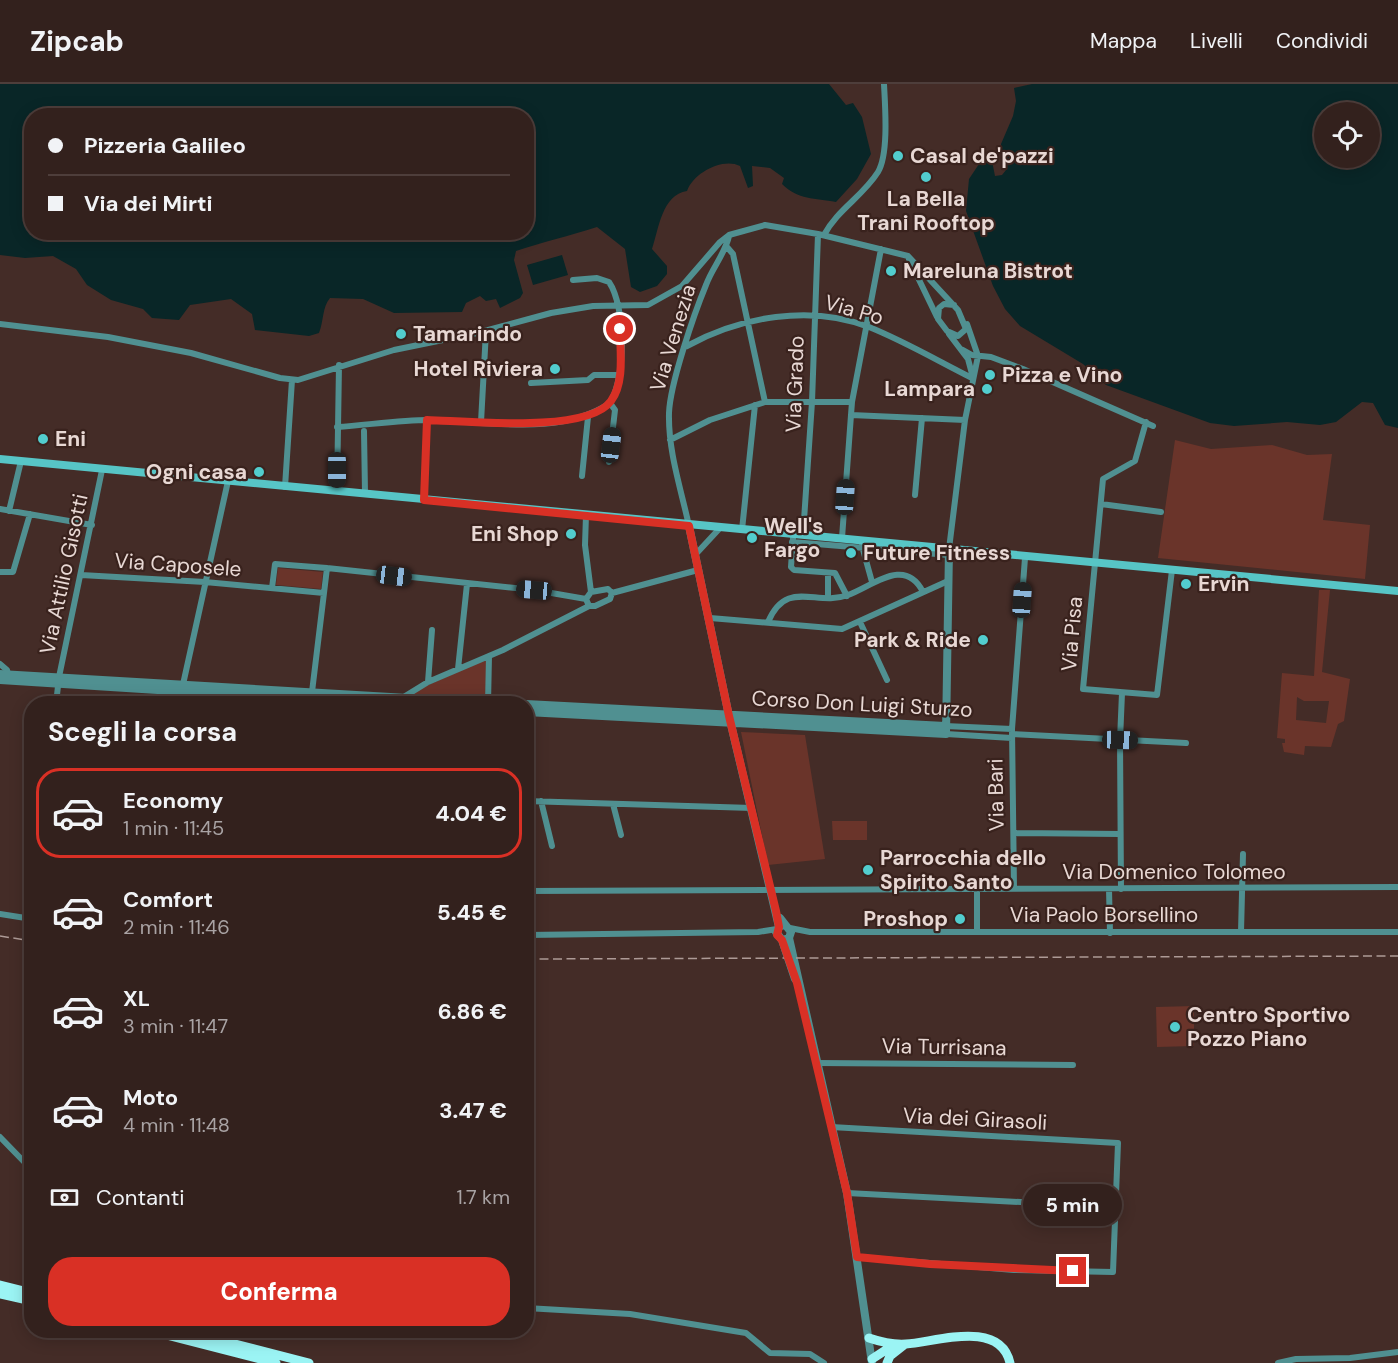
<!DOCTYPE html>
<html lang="it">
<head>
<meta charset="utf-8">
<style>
  body { margin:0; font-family:"DM Sans",sans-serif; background:#3b2926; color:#f1f3f6; height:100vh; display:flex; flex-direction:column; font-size:22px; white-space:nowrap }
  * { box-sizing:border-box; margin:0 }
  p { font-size:20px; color:#a9a3a4 }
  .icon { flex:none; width:33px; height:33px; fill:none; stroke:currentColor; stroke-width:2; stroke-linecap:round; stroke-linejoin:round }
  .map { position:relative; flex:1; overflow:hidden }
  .drawer { position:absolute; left:24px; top:612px; width:510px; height:642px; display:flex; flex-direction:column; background:#33211d; border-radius:24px; box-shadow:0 3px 15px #0003,0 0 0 2px #4e3e3b }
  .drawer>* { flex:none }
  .guide { position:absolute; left:24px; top:24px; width:510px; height:132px; border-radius:24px; box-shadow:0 3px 15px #0003,0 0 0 2px #4e3e3b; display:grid; align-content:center; height:132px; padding:0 24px; background:#33211d }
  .tools { position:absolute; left:1314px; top:18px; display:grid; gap:12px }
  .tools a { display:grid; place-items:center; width:66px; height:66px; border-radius:50%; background:#33211d; box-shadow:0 3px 15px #0003,0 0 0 2px #4e3e3b; font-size:30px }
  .end { position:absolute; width:27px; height:27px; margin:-14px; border:8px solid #d93025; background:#fff; box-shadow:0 0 0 3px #fff }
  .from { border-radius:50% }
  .bubble { position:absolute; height:42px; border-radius:21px; background:#33211d; box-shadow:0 3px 15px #0003,0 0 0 2px #4e3e3b; font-size:20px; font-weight:800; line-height:42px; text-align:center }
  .car { position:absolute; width:18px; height:36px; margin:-18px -9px; border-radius:8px; box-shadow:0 0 4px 2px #0007; background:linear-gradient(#222 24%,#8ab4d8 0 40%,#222 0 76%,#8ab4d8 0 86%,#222 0) }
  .guide b { display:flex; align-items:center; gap:21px; height:57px; font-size:22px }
  .guide b+b { border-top:2px solid #4e3e3b }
  .guide i { width:15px; height:15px; background:#f1f3f6 }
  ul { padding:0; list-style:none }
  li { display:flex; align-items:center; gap:18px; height:90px; margin:0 12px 9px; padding:0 12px; border:3px solid transparent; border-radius:24px }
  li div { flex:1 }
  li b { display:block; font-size:22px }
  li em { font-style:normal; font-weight:800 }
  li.active { border-color:#d93025 }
  li>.icon { width:54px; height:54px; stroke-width:1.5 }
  h2 { padding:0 24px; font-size:27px; line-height:72px }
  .pay { display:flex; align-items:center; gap:15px; height:66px; padding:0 24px; font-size:22px }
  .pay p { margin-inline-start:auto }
  .action { display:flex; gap:12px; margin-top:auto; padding:12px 24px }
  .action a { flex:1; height:69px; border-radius:24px; background:#d93025; color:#fff; font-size:24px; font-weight:800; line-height:69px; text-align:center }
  header { display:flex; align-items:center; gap:36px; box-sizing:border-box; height:84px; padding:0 30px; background:#33211d; border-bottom:2px solid #4e3e3b }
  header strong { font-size:28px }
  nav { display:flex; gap:33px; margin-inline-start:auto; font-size:21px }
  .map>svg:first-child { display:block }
  .green { fill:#6a342a; fill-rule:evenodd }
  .water { fill:#092627; fill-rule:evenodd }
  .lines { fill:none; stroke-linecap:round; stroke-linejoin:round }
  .minor { stroke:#509091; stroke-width:6 }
  .tertiary { stroke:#509091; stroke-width:8 }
  .secondary { stroke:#57c5c6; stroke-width:8 }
  .trunk { stroke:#9bf4f4; stroke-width:9 }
  .rail { stroke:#ad9a96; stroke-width:1.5; stroke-dasharray:9 4.5; stroke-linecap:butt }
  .route { stroke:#d93025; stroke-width:8 }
  .poi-dot { fill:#52cdce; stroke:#39221d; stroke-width:2 }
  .labels { text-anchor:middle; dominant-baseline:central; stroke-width:4.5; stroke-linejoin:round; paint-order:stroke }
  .poi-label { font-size:21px; font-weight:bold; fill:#e8d8d4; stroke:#39221d; text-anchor:start }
  .street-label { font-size:21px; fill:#e8d8d4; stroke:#39221d }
</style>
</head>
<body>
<header>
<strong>Zipcab</strong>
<nav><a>Mappa</a><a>Livelli</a><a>Condividi</a></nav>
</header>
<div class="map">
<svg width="1398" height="1279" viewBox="0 0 1398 1279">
  <rect width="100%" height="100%" fill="#442c27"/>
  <!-- green -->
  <path class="green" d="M1175 356 1211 365 1272 361 1307 371 1332 370 1323 436 1370 441 1365 495 1158 474Z
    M278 484 323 488 321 505 276 501Z
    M1319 506H1330L1322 588 1350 595 1344 637 1338 640 1331 663 1305 662 1304 671 1284 668 1282 659H1285V655L1277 654 1282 589 1314 592ZM1297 613 1304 617H1329L1326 639 1296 636Z
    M487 575 486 616 407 612 410 609Z
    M741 648 805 651 825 775 768 781Z
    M832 737H867V756H833Z
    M1194 922V962L1157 963 1156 923Z"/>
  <!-- water -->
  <path class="water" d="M0 0H829L846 21 853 19 862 33 871 70 857 95 836 118C815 114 798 116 782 100L784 94 770 84 752 82 753 102 748 104 740 82C723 73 693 89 687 107 662 111 659 144 652 165L667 182V190L657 202 640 208 631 203 625 165 597 143C569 152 543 158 516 167L514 176 523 209 520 214 500 224 496 215 486 217 480 212 466 219 462 228 394 229 363 215 330 214C322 224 324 236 319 249L309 252 255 246 252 230 231 215 190 221 179 236 152 234 143 225 111 216 87 201 76 185 53 172 25 174 0 171ZM32 32H526V148H32Z
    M1032 0H1398V344L1385 341 1373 319 1362 318 1336 338 1320 341 1287 338 1234 342 1210 339 1106 301 1083 280 1020 242 1005 225 993 202 966 127 969 95 983 74 991 72 995 92 1002 91 1006 86 1001 75V60L1013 32 1016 17 1014 4ZM1324 28H1370V74H1324Z
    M562 171 568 191 533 201 527 181Z"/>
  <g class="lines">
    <!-- minor -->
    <path class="minor" d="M824 151C837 126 863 112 878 88 889 70 885 21 884 0
      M727 163 733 170 765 318
      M909 175 937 233
      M573 196 597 194 609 198C626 223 626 293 610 319L615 326 609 378
      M0 240 108 253 191 269 280 294 298 296 394 266 477 249 551 229 593 222 648 221 682 202 720 158 729 151 765 141 818 150 908 172 958 226 966 245 958 252 947 247 938 235 939 224 944 220 954 221
      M949 250 968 275 972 290
      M687 262C740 233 810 220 869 243 904 257 938 277 972 294
      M963 266 972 271 991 273 1023 285 1153 342
      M531 299 588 296 594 291H620
      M852 318 881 165
      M481 338 486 247
      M1146 338 1135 377 1103 395 1083 605 1157 611 1172 486
      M337 343C368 341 399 336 429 336 487 337 560 353 610 319
      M364 347 365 409
      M670 356 710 336 765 318H852L851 331 965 336
      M582 392 588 333
      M285 403 292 296
      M337 407 339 281
      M915 411 922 334
      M424 416 427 336
      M1101 420 1161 428
      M0 425 92 441
      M9 427 21 377
      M586 431 585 461 591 508
      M689 442C681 405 668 367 669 329 670 300 694 230 706 201 712 184 725 170 729 152
      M742 446 755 321
      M803 451 812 318 818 150
      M793 454 791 483 794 486 835 489 847 512
      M842 454 851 331
      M792 458 949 471
      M862 462 872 498
      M949 465 965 336 978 272 967 240
      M695 471 720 444
      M327 484 534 506 586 515
      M0 488H13L30 430
      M81 491 205 498 324 509 327 484 275 480 272 504
      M612 509 698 486
      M828 514V489
      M710 534 842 545 948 497
      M768 538C787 494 816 523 848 511 873 502 905 472 923 508
      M860 538 887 596
      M0 580 7 586 9 594
      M458 585 467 500
      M428 598 432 546
      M182 605 228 397
      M312 608 324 509
      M402 614 428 598 503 566 589 522H595L610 515 612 509 608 505 591 508 586 515 589 522
      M56 620 59 593 102 386
      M248 620 249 608
      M488 620 489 572
      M945 642 1012 645
      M946 650 1012 654
      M1012 650 1186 659
      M526 717 752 724
      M541 717 552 762
      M613 720 621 751
      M1014 749 1120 750
      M977 804V848
      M1014 804 1012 645 1025 474
      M1109 805 1110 849
      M1121 805 1120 656 1122 609
      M526 807 1398 803
      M0 830 32 835
      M790 844 810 848H1398
      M1241 848 1243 770
      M526 851 758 848 777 845
      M816 979 1073 981
      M831 1043 1118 1059 1113 1188 1014 1186 857 1173
      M0 1053 32 1086
      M847 1109 1116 1123
      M526 1224 630 1230 746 1249 770 1269 810 1270 824 1279
      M1278 1279 1296 1275 1350 1274 1398 1268"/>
    <!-- tertiary -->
    <path class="tertiary" d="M689 442 729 632 779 843
      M0 590 511 620
      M0 596 378 620
      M526 620 945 642
      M526 628 946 650 949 465
      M780 834 791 848 789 854 782 856 776 848 780 842 784 841
      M789 854 847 1109 872 1279
      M782 856 795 895"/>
    <!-- secondary -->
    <path class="secondary" d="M0 375 1398 507"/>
    <!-- trunk -->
    <path class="trunk" d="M0 1201 32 1209
      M0 1210 32 1217
      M147 1246 276 1279
      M180 1246 309 1279
      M869 1254C881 1258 893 1261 906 1260 936 1258 1000 1235 1010 1279
      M872 1275 895 1260
      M887 1279 890 1272 904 1261"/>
    <!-- rail -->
    <path class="rail" d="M0 852 32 857
      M526 875 1398 872"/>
  </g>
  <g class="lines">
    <!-- route -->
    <path class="route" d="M620 245C620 267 625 298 611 317 587 350 466 337 427 336L424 416 689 442 729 632 776 827 779 843 777 851 782 856 797 899 847 1109 857 1173 930 1180 1073 1187"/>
  </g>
  <!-- markers -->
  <g class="poi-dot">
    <circle cx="898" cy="72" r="6"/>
    <circle cx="926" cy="93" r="6"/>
    <circle cx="891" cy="187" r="6"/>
    <circle cx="401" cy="250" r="6"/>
    <circle cx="555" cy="285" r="6"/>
    <circle cx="990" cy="291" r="6"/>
    <circle cx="987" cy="305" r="6"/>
    <circle cx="43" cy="355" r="6"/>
    <circle cx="259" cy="388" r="6"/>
    <circle cx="571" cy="450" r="6"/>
    <circle cx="752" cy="454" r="6"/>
    <circle cx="851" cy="469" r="6"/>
    <circle cx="1186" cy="500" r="6"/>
    <circle cx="983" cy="556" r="6"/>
    <circle cx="868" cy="786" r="6"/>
    <circle cx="960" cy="835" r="6"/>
    <circle cx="1175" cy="943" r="6"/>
  </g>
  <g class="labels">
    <!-- poi labels -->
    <g class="poi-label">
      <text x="910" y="72">Casal de'pazzi</text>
      <text x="926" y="115" text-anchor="middle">La Bella<tspan x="926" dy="24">Trani Rooftop</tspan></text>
      <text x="903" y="187">Mareluna Bistrot</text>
      <text x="413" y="250">Tamarindo</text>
      <text x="543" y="285" text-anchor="end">Hotel Riviera</text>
      <text x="1002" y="291">Pizza e Vino</text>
      <text x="975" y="305" text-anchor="end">Lampara</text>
      <text x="55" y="355">Eni</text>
      <text x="247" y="388" text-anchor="end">Ogni casa</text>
      <text x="764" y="442">Well's<tspan x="764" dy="24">Fargo</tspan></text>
      <text x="559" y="450" text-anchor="end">Eni Shop</text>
      <text x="863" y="469">Future Fitness</text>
      <text x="1198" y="500">Ervin</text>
      <text x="971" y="556" text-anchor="end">Park &amp; Ride</text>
      <text x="880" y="774">Parrocchia dello<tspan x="880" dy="24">Spirito Santo</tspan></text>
      <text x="948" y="835" text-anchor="end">Proshop</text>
      <text x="1187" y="931">Centro Sportivo<tspan x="1187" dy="24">Pozzo Piano</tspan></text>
    </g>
    <!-- street labels -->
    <g class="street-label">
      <text transform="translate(854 226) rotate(16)">Via Po</text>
      <text transform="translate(673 254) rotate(-73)">Via Venezia</text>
      <text transform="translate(795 300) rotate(-88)">Via Grado</text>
      <text transform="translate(178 481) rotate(4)">Via Caposele</text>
      <text transform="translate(64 490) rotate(-78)">Via Attilio Gisotti</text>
      <text transform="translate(1072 550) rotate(-85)">Via Pisa</text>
      <text transform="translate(862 620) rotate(3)">Corso Don Luigi Sturzo</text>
      <text transform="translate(996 711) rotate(-91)">Via Bari</text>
      <text x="1174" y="788">Via Domenico Tolomeo</text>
      <text x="1104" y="831">Via Paolo Borsellino</text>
      <text transform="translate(944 963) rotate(1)">Via Turrisana</text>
      <text transform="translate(975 1035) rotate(3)">Via dei Girasoli</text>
    </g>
  </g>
</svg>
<div class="tools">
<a><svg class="icon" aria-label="locate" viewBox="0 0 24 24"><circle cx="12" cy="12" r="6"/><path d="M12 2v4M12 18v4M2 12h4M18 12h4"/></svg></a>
</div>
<i class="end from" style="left:620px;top:245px"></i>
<i class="end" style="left:1073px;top:1187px"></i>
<div class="bubble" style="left:1023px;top:1100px;width:99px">5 min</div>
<i class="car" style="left:611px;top:361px;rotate:7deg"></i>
<i class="car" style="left:337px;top:386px;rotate:180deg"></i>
<i class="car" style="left:845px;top:413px;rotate:4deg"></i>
<i class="car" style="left:394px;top:492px;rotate:97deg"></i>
<i class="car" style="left:534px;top:506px;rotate:275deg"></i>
<i class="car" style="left:1022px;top:516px;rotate:4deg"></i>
<i class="car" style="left:1120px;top:656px;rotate:92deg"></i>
<div class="guide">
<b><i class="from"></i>Pizzeria Galileo</b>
<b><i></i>Via dei Mirti</b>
</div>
<section class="drawer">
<h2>Scegli la corsa</h2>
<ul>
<li class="active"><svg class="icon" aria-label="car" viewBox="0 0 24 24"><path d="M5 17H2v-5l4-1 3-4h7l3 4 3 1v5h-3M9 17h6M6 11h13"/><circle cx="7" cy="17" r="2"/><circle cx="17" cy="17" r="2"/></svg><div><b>Economy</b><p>1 min · 11:45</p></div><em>4.04 €</em></li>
<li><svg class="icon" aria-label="car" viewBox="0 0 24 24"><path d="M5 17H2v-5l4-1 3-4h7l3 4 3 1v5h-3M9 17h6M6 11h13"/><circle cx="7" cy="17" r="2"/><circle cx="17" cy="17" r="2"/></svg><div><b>Comfort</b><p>2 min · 11:46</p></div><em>5.45 €</em></li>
<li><svg class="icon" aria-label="car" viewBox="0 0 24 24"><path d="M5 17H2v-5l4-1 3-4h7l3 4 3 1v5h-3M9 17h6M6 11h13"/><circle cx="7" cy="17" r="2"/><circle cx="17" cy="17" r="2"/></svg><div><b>XL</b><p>3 min · 11:47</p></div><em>6.86 €</em></li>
<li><svg class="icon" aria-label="car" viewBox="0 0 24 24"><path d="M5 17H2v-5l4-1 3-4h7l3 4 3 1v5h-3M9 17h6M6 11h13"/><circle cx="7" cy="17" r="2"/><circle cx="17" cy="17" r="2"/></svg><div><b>Moto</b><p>4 min · 11:48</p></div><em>3.47 €</em></li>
</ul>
<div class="pay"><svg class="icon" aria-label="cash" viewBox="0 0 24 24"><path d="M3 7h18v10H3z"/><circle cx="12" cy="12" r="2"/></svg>Contanti<p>1.7 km</p></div>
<div class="action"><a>Conferma</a></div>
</section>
</div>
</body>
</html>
